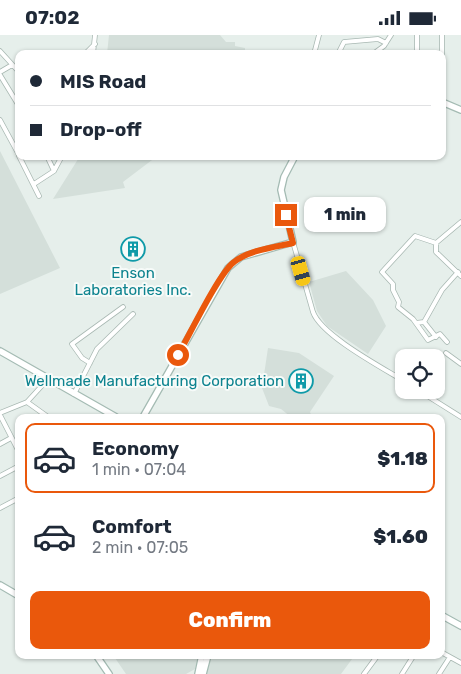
<!DOCTYPE html>
<html lang="en">
<head>
<meta charset="utf-8">
<style>
  body { margin:0; font-family:Rubik,sans-serif; background:#f6f6f7; color:#1f2937; height:100vh; display:flex; flex-direction:column; font-size:19px; white-space:nowrap }
  * { box-sizing:border-box; margin:0 }
  p { font-size:16px; color:#747a83 }
  .icon { flex:none; width:28px; height:28px; fill:none; stroke:currentColor; stroke-width:2; stroke-linecap:round; stroke-linejoin:round }
  .map { position:relative; flex:1; overflow:hidden }
  .sheet { position:absolute; left:15px; top:379px; width:430px; height:245px; display:flex; flex-direction:column; background:#fff; border-radius:10px; box-shadow:0 1px 4px #0004 }
  .sheet>* { flex:none }
  .hud { position:absolute; left:15px; top:15px; width:431px; height:110px; border-radius:10px; box-shadow:0 1px 4px #0004; display:grid; align-content:center; height:110px; padding:0 15px; background:#fff }
  .fabs { position:absolute; left:395px; top:314px; display:grid; gap:10px }
  .fabs a { display:grid; place-items:center; width:50px; height:50px; border-radius:10px; background:#fff; box-shadow:0 1px 4px #0004; font-size:25px }
  .end { position:absolute; width:22px; height:22px; margin:-11px; border:6px solid #ea580c; background:#fff; box-shadow:0 0 0 2px #fff }
  .from { border-radius:50% }
  .bubble { position:absolute; height:35px; border-radius:10px; background:#fff; box-shadow:0 1px 4px #0004; font-size:16px; font-weight:800; line-height:35px; text-align:center }
  .car { position:absolute; width:15px; height:30px; margin:-15px -8px; border-radius:6px; box-shadow:0 0 4px 1px #0007; background:linear-gradient(#f5c518 24%,#345 0 40%,#f5c518 0 76%,#345 0 86%,#f5c518 0) }
  .hud b { display:flex; align-items:center; gap:18px; height:48px; font-size:19px }
  .hud b+b { border-top:1px solid #e0e1e3 }
  .hud i { width:12px; height:12px; background:#1f2937 }
  ul { padding:9px 0 0; list-style:none }
  li { display:flex; align-items:center; gap:15px; height:70px; margin:0 10px 8px; padding:0 5px; border:2px solid transparent; border-radius:10px }
  li div { flex:1 }
  li b { display:block; font-size:19px }
  li em { font-style:normal; font-weight:800 }
  li.active { border-color:#ea580c }
  li>.icon { width:45px; height:45px; stroke-width:1.5 }
  .cta { display:flex; gap:10px; margin-top:auto; padding:10px 15px }
  .cta a { flex:1; height:58px; border-radius:10px; background:#ea580c; color:#fff; font-size:20px; font-weight:800; line-height:58px; text-align:center }
  .status { display:flex; justify-content:space-between; align-items:center; height:35px; padding:0 25px; background:#fff; direction:ltr }
  .status svg { height:14px; fill:currentColor }
  .map>svg:first-child { display:block }
  .built { fill:#d4dfda }
  .lines { fill:none; stroke-linecap:round; stroke-linejoin:round }
  .street-casing { stroke:#a8b8b2; stroke-width:5.5 }
  .secondary-casing { stroke:#a4bbb3; stroke-width:8 }
  .street { stroke:#fff; stroke-width:4 }
  .secondary { stroke:#fff; stroke-width:5.5 }
  .route { stroke:#ea580c; stroke-width:6 }
  .labels { text-anchor:middle; dominant-baseline:central; stroke-width:4; stroke-linejoin:round; paint-order:stroke }
  .culture-label { font-size:15px; fill:#0d838f; stroke:#f7fbf9 }
</style>
</head>
<body>
<div class="status"><b>07:02</b><svg viewBox="0 0 49 12"><path d="M0 12V9h3v3zM5 12V6h3v6zM10 12V3h3v9zM15 12V0h3v12zM26 1h20v11H26zM47 4h2v5h-2z"/></svg></div>
<div class="map">
<svg width="461" height="639" viewBox="0 0 461 639">
  <rect width="100%" height="100%" fill="#e6efeb"/>
  <!-- built -->
  <path class="built" d="M109 0H220L226 7H235V11L245 13V19H107Z
    M0 116 60 233 0 259Z
    M80 121H156V122L123 147 125 153 53 164Z
    M346 236 373 265 386 291 368 319 327 291 317 276 309 247Z
    M268 313 299 318 334 341 310 377 312 382H291L281 374 269 371 262 353Z
    M113 620H198L195 634 186 639H126Z
    M212 620H355L341 639H206Z"/>
  <g class="lines">
    <!-- street casing -->
    <g class="street-casing">
      <path id="street" d="M417 0V19
        M442 0V19
        M0 16 19 37
        M85 19 95 9
        M93 19 95 0
        M314 19 319 0
        M338 19 344 7 378 4 386 8
        M373 19 384 11 391 0
        M0 37 12 30
        M0 40 19 71
        M0 85 19 120
        M19 121 39 161
        M47 121 54 136
        M34 149 54 136 62 121
        M461 187 436 208V217L461 241
        M293 207 313 277C321 300 381 332 404 346
        M436 208 415 201 382 237 393 249V255L399 267 398 272 413 284 428 305 440 299 447 307
        M424 287 442 255 458 237
        M416 288 424 287 436 302
        M446 318 461 329
        M90 328 82 323 72 309 123 272
        M418 355 461 382
        M74 359 97 314 133 279
        M27 367 48 382
        M0 378 27 367 48 344
        M0 380 19 417
        M0 409 11 403
        M0 441 19 431
        M0 473 19 463
        M441 617 461 628
        M364 639 378 620
        M402 639 414 620
        M439 639 450 622"/>
    </g>
    <!-- secondary casing -->
    <g class="secondary-casing">
      <path id="secondary" d="M442 67 461 75
        M0 316 116 382
        M143 382 228 233 241 222 293 207 281 155 284 142 295 121
        M0 550 19 561
        M441 580 461 591
        M96 620 109 639
        M198 639 202 620
        M203 639 208 620"/>
    </g>
    <!-- street -->
    <use href="#street" class="street"/>
    <!-- secondary -->
    <use href="#secondary" class="secondary"/>
  </g>
  <g class="lines">
    <!-- route -->
    <path class="route" d="M178 320C189 301 219 238 234 227 249 215 275 212 293 208L286 180"/>
  </g>
  <!-- icons -->
  <defs>
    <g id="building-ring" transform="scale(1.25)"><circle r="9.5" fill="#f7fbf9" stroke="#0f9aa8" stroke-width="1.5"/><path d="M-4-6H4V6H1V3H-1V6H-4ZM-2.5-4.3h1.7v1.8h-1.7ZM.8-4.3h1.7v1.8H.8ZM-2.5-1h1.7V.8h-1.7ZM.8-1h1.7V.8H.8Z" fill="#0f9aa8"/></g>
  </defs>
  <g fill-rule="evenodd">
    <use href="#building-ring" x="133" y="214"/>
    <use href="#building-ring" x="301" y="346"/>
  </g>
  <g class="labels">
    <!-- culture labels -->
    <g class="culture-label">
      <text x="133" y="238">Enson<tspan x="133" dy="17">Laboratories Inc.</tspan></text>
      <text x="284" y="346" text-anchor="end">Wellmade Manufacturing Corporation</text>
    </g>
  </g>
</svg>
<div class="fabs">
<a><svg class="icon" aria-label="locate" viewBox="0 0 24 24"><circle cx="12" cy="12" r="6"/><path d="M12 2v4M12 18v4M2 12h4M18 12h4"/></svg></a>
</div>
<i class="end from" style="left:178px;top:320px"></i>
<i class="end" style="left:286px;top:180px"></i>
<div class="bubble" style="left:304px;top:162px;width:82px">1 min</div>
<i class="car" style="left:301px;top:236px;rotate:164deg"></i>
<div class="hud">
<b><i class="from"></i>MIS Road</b>
<b><i></i>Drop-off</b>
</div>
<section class="sheet">
<ul>
<li class="active"><svg class="icon" aria-label="car" viewBox="0 0 24 24"><path d="M5 17H2v-5l4-1 3-4h7l3 4 3 1v5h-3M9 17h6M6 11h13"/><circle cx="7" cy="17" r="2"/><circle cx="17" cy="17" r="2"/></svg><div><b>Economy</b><p>1 min · 07:04</p></div><em>$1.18</em></li>
<li><svg class="icon" aria-label="car" viewBox="0 0 24 24"><path d="M5 17H2v-5l4-1 3-4h7l3 4 3 1v5h-3M9 17h6M6 11h13"/><circle cx="7" cy="17" r="2"/><circle cx="17" cy="17" r="2"/></svg><div><b>Comfort</b><p>2 min · 07:05</p></div><em>$1.60</em></li>
</ul>
<div class="cta"><a>Confirm</a></div>
</section>
</div>
</body>
</html>
